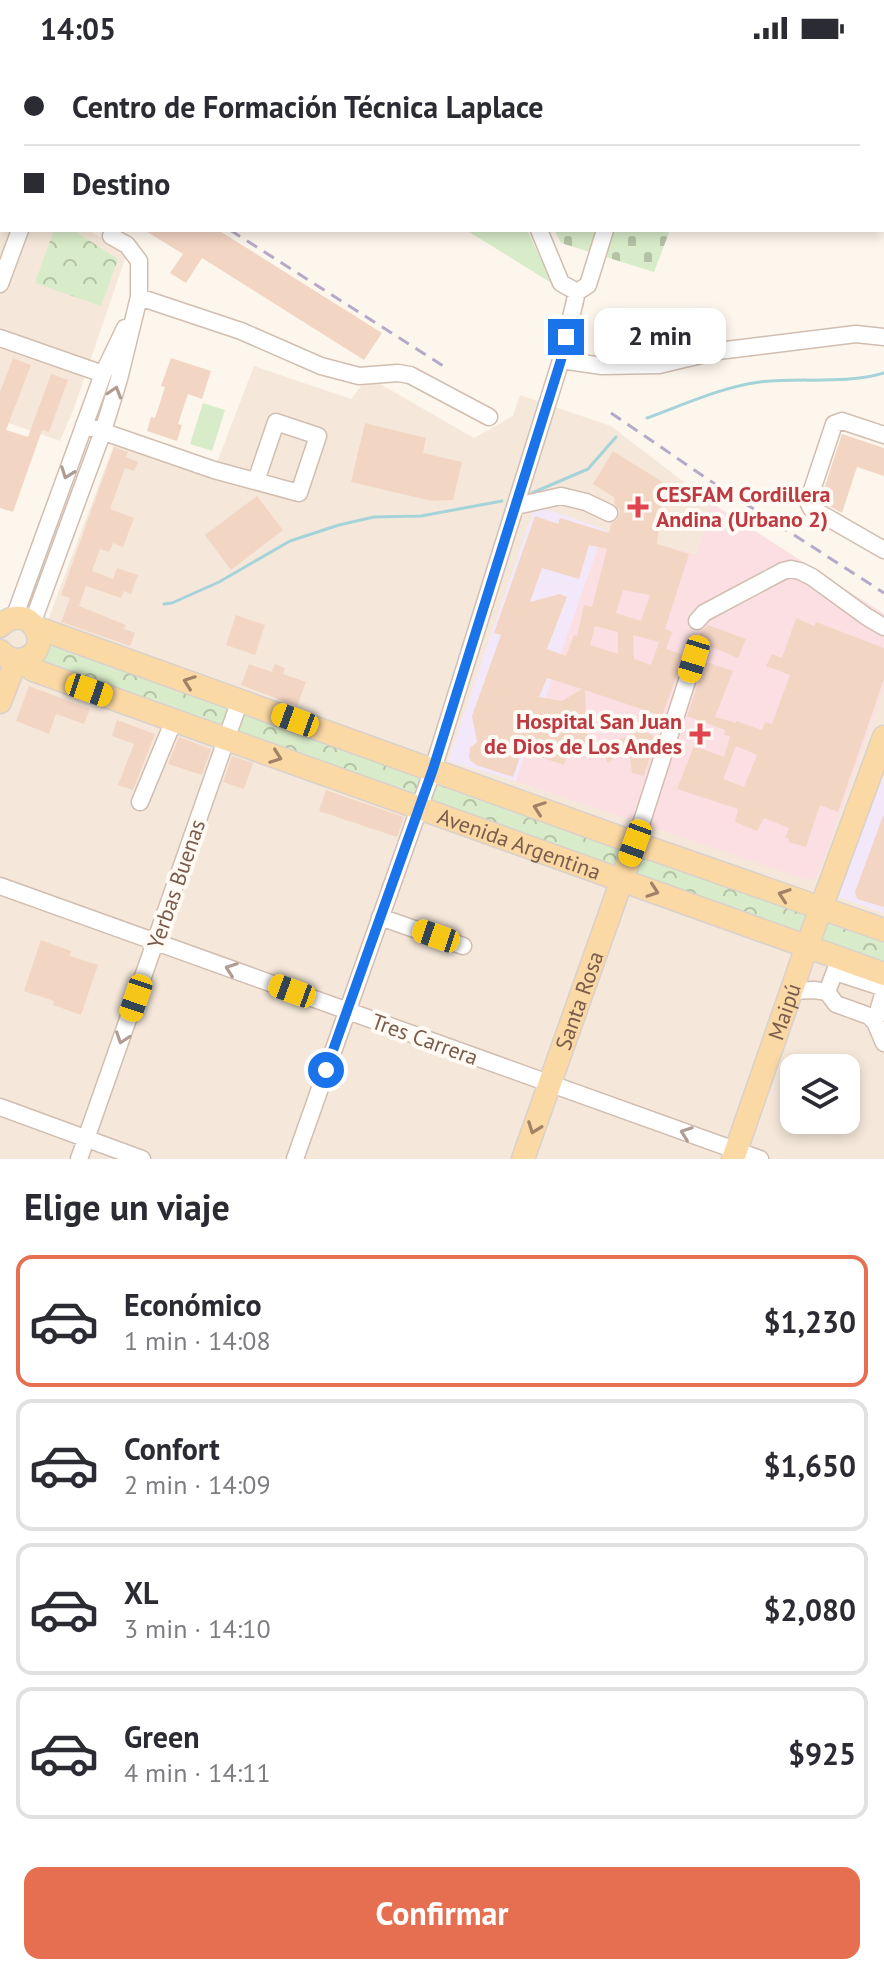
<!DOCTYPE html>
<html lang="es">
<head>
<meta charset="utf-8">
<style>
  body { margin:0; font-family:"PT Sans",sans-serif; background:#f7f7f7; color:#2b2b33; height:100vh; display:flex; flex-direction:column; font-size:30px; white-space:nowrap }
  * { box-sizing:border-box; margin:0 }
  p { font-size:26px; color:#7c7c81 }
  .icon { flex:none; width:44px; height:44px; fill:none; stroke:currentColor; stroke-width:2; stroke-linecap:round; stroke-linejoin:round }
  .map { position:relative; height:1103px; overflow:hidden }
  .details { display:flex; flex-direction:column; background:#fff; flex:1 }
  .details>* { flex:none }
  .guide { position:absolute; left:0px; top:0px; width:884px; height:176px; box-shadow:0 4px 12px #0003; display:grid; align-content:center; height:176px; padding:0 24px; background:#fff }
  .tools { position:absolute; left:780px; top:998px; display:grid; gap:16px }
  .tools a { display:grid; place-items:center; width:80px; height:80px; border-radius:16px; background:#fff; box-shadow:0 4px 12px #0003; font-size:40px }
  .end { position:absolute; width:36px; height:36px; margin:-18px; border:10px solid #1a73e8; background:#fff; box-shadow:0 0 0 4px #fff }
  .from { border-radius:50% }
  .bubble { position:absolute; height:56px; border-radius:16px; background:#fff; box-shadow:0 4px 12px #0003; font-size:26px; font-weight:700; line-height:56px; text-align:center }
  .car { position:absolute; width:24px; height:48px; margin:-24px -12px; border-radius:10px; box-shadow:0 0 6px 2px #0007; background:linear-gradient(#f5c518 24%,#345 0 40%,#f5c518 0 76%,#345 0 86%,#f5c518 0) }
  .guide b { display:flex; align-items:center; gap:28px; height:76px; font-size:30px }
  .guide b+b { border-top:2px solid #e1e1e2 }
  .guide i { width:20px; height:20px; background:#2b2b33 }
  ul { padding:0; list-style:none }
  li { display:flex; align-items:center; gap:24px; height:132px; margin:0 16px 12px; padding:0 8px; border:4px solid #e1e1e2; border-radius:16px }
  li div { flex:1 }
  li b { display:block; font-size:30px }
  li em { font-style:normal; font-weight:700 }
  li.selected { border-color:#e76f51 }
  li>.icon { width:72px; height:72px; stroke-width:1.5 }
  h2 { padding:0 24px; font-size:36px; line-height:96px }
  .action { display:flex; gap:16px; margin-top:auto; padding:16px 24px }
  .action a { flex:1; height:92px; border-radius:16px; background:#e76f51; color:#fff; font-size:32px; font-weight:700; line-height:92px; text-align:center }
  .status { display:flex; justify-content:space-between; align-items:center; height:56px; padding:0 40px; background:#fff; direction:ltr }
  .status svg { height:22px; fill:currentColor }
  .map>svg:first-child { display:block }
  .residential { fill:#f5e8da; fill-rule:evenodd }
  .industrial { fill:url(#industrial-furrows) }
  .education { fill:#f3e8fa }
  .medical { fill:#fbdfe3 }
  .green { fill:#d8ecc9 }
  .cemetery { fill:url(#cemetery-stones) }
  .park { fill:url(#park-crowns) }
  .lines { fill:none; stroke-linecap:round; stroke-linejoin:round }
  .stream { stroke:#a5d3da; stroke-width:3 }
  .building { fill:#f3d5c3; fill-rule:evenodd }
  .minor-casing { stroke:#d1beb0; stroke-width:19 }
  .major-casing { stroke:#dad1cd; stroke-width:25 }
  .minor { stroke:#fff; stroke-width:16 }
  .major { stroke:#fbd9a5; stroke-width:22 }
  .rail { stroke:#b9a8c9; stroke-width:3; stroke-dasharray:12 8; stroke-linecap:butt }
  .oneway { stroke:#af9d94 }
  .oneway2 { stroke:#a18267 }
  .route { stroke:#1a73e8; stroke-width:10 }
  .health-dot { fill:#e0444e; stroke:#fffaf3; stroke-width:3 }
  .labels { text-anchor:middle; dominant-baseline:central; stroke-width:8; stroke-linejoin:round; paint-order:stroke }
  .health-label { font-size:22px; font-weight:bold; fill:#be3a42; stroke:#fffaf3; text-anchor:start }
  .street-label { font-size:22px; fill:#7a5c4d; stroke:#fffaf3 }
</style>
</head>
<body>
<div class="status"><b>14:05</b><svg viewBox="0 0 49 12"><path d="M0 12V9h3v3zM5 12V6h3v6zM10 12V3h3v9zM15 12V0h3v12zM26 1h20v11H26zM47 4h2v5h-2z"/></svg></div>
<div class="map">
<svg width="884" height="1103" viewBox="0 0 884 1103">
  <defs>
    <pattern id="industrial-furrows" width="10" height="10" patternUnits="userSpaceOnUse" patternTransform="scale(2)"><rect width="10" height="10" fill="#efe9e4"/><path d="M-1 1l2-2M0 10L10 0M9 11l2-2" fill="none" stroke="#c7c0bb"/></pattern>
    <pattern id="cemetery-stones" width="16" height="16" patternUnits="userSpaceOnUse" patternTransform="scale(2)"><rect width="16" height="16" fill="#d8ecc9"/><path d="M2 7V4a2 2 0 0 1 4 0v3zM10 15v-3a2 2 0 0 1 4 0v3z" fill="#b4c2a5"/></pattern>
    <pattern id="park-crowns" width="20" height="18" patternUnits="userSpaceOnUse" patternTransform="scale(2)"><rect width="20" height="18" fill="#d8ecc9"/><path d="M2 6a3 3 0 1 1 6 0M12 15a3 3 0 1 1 6 0" fill="none" stroke="#b4c2a5"/></pattern>
  </defs>
  <rect width="100%" height="100%" fill="#fdf6ec"/>
  <!-- residential -->
  <path class="residential" d="M0 138H2V174H88L127 197 73 355 60 385 0 364Z
    M254 310 351 343 368 321 474 382 513 360 520 339 611 370 711 447 884 558V720L836 840 884 857V1103H0V572L48 564 119 375 216 409ZM794 1012H846V1064H794Z"/>
  <!-- industrial -->
  <path class="industrial" d="M736 0H884V145H882V2H736Z"/>
  <!-- education -->
  <path class="education" d="M535 449 606 474 516 725 448 705Z
    M884 720V857L836 840Z"/>
  <!-- medical -->
  <path class="medical" d="M711 447 884 558V631L819 817 813 824H807L516 725 598 491 650 505 657 488 697 499Z"/>
  <!-- green -->
  <path class="green" d="M466 174H527L553 228Z
    M203 347 225 354 212 395 190 388Z"/>
  <!-- cemetery -->
  <path class="cemetery" d="M476 0H736V2H475Z
    M554 174H670L654 216 561 187Z"/>
  <!-- park -->
  <path class="park" d="M54 174H73L118 203 101 250 35 227Z
    M46 583 884 876V907L35 611Z"/>
  <g class="lines">
    <!-- stream -->
    <path class="stream" d="M647 362C683 349 721 331 760 326 800 321 844 329 884 317
      M532 437 588 413 616 381
      M164 548 172 547 219 526 290 485 339 469 374 461 421 460 502 445"/>
  </g>
  <!-- building -->
  <path class="building" d="M144 174H218L382 277 364 304 202 202 186 227 170 217 183 198Z
    M13 302 31 309 6 374 28 381 51 318 68 324 49 376 42 374 13 456 0 452V336Z
    M171 302 211 315 202 343 188 338 178 368 182 369 177 385 147 375 151 361 155 362 165 331 161 330Z
    M365 367 426 382 423 397 462 406 453 444 432 445 351 426Z
    M842 378 884 392V420L857 411 842 457 820 445Z
    M114 391 128 396 126 401 138 406 134 415 125 412 110 453 134 462 123 491 113 487 109 496 100 493 92 515 113 523 117 512 138 519 131 538 124 535 121 542 86 530 79 550 126 569 124 573 135 577 130 590 61 566 70 542 61 539Z
    M613 395 664 427 657 488 689 498 665 573 672 576 666 593 684 599 662 660 585 634 588 697 567 700 564 709 522 695 513 721 476 709 470 704 469 700 470 692 477 686 472 660 501 579 494 577 535 460 558 468 560 462 609 477 611 468 618 462 620 455 614 447 615 442 593 428ZM589 489 607 493 592 551 584 549 577 580 574 579 566 600 547 593 567 541 560 538 530 546 542 512 579 523ZM623 534 650 539 641 565 616 557ZM595 570 618 576V598L590 589ZM633 579 659 586 651 609 634 603ZM547 622 582 633 562 645 539 641Z
    M257 440 283 474 231 514 205 479Z
    M236 559 265 569 255 599 226 589Z
    M796 562 814 570 816 566 884 592V623L838 756 820 749 806 791 788 786 789 783 785 782 789 772 764 762 757 775 735 766 738 753 677 733 694 690 724 701 730 680 724 679 725 674 687 660 706 606 733 615 715 661 736 667V665L762 674 765 666 772 668 790 619 766 610 772 598 782 602ZM736 690 757 699 744 731 723 723Z
    M708 569 746 583 738 602 697 585 701 575Z
    M249 608 272 616 275 608 285 612 283 618 306 626 297 650 241 629Z
    M29 630 90 653 84 668 56 658 49 678 16 665Z
    M117 664 155 678 133 734 118 729 134 688 112 680Z
    M644 673 645 676 657 681 644 720 632 717 628 690 608 707 600 692Z
    M179 681 211 693 202 719 168 708Z
    M232 700 253 707 244 733 223 726Z
    M326 734 404 761 397 781 319 755Z
    M883 760H884V851L857 843 855 836Z
    M41 884 71 895 70 900 98 909 81 959 53 949 54 945 24 935Z"/>
  <g class="lines">
    <!-- minor casing -->
    <g class="minor-casing">
      <path id="minor" d="M372 0 375 2
        M450 0 451 2
        M247 2 248 0
        M317 2 319 0
        M668 2 669 0
        M0 117 2 118
        M539 174 561 227 577 236
        M0 228 20 174
        M139 241 241 275 321 310 359 320 398 317 410 319 489 361
        M0 282 103 318
        M561 304 602 310 659 309 718 295 856 278 884 281
        M84 369 214 414 299 437 318 380 276 366 256 425
        M884 379 842 365 834 368 808 446 811 452 884 494
        M516 450 561 440 586 446 609 457
        M14 562 103 318 125 272
        M697 565 704 557 783 515 791 513 800 515 812 521 867 561 884 571
        M32 568 103 375 119 323 139 241V205L127 189 111 180
        M140 746 174 664
        M635 787 694 603
        M0 830 760 1103
        M380 861 463 890
        M835 916 884 932
        M792 935 814 934 827 936 840 902
        M827 936 836 948 869 960 875 966 884 987
        M875 966 884 935
        M0 1051 142 1103
        M79 1103 240 644
        M295 1103 433 713 561 304 577 236 588 229 605 174"/>
    </g>
    <!-- major casing -->
    <g class="major-casing">
      <g id="major">
        <path d="M0 570C30 542 56 593 24 603 14 606 7 602 0 595"/>
        <path d="M35 571 635 787 884 874"/>
        <path id="s1" d="M21 604 33 614 884 918"/>
        <path d="M0 646 16 604"/>
        <path id="s2" d="M523 1103 635 787"/>
        <path id="s3" d="M733 1103 807 890 884 681"/>
      </g>
    </g>
    <!-- minor -->
    <use href="#minor" class="minor"/>
    <!-- major -->
    <use href="#major" class="major"/>
    <!-- rail -->
    <path class="rail" d="M0 27 2 28
      M230 174 445 311
      M611 357 712 426 884 537"/>
  </g>
  <!-- one-way arrows -->
  <defs><path id="oneway-chevron" d="M-2-3.5L2.5 0L-2 3.5" fill="none" stroke-width="1.6" stroke-linecap="round" stroke-linejoin="round" transform="scale(2)"/></defs>
  <g class="oneway">
    <use href="#oneway-chevron" transform="translate(115 336) rotate(-73)"/>
    <use href="#oneway-chevron" transform="translate(67 417) rotate(110)"/>
    <use href="#oneway-chevron" transform="translate(231 913) rotate(-160)"/>
    <use href="#oneway-chevron" transform="translate(122 982) rotate(109)"/>
    <use href="#oneway-chevron" transform="translate(686 1077) rotate(-160)"/>
  </g>
  <g class="oneway2">
    <use href="#oneway-chevron" transform="translate(189 626) rotate(-160)"/>
    <use href="#oneway-chevron" transform="translate(276 701) rotate(20)"/>
    <use href="#oneway-chevron" transform="translate(539 752) rotate(-160)"/>
    <use href="#oneway-chevron" transform="translate(653 835) rotate(19)"/>
    <use href="#oneway-chevron" transform="translate(784 839) rotate(-161)"/>
    <use href="#oneway-chevron" transform="translate(534 1072) rotate(110)"/>
  </g>
  <g class="lines">
    <!-- route -->
    <path class="route" d="M326 1014 433 713 561 304 566 281"/>
  </g>
  <!-- markers -->
  <g class="health-dot">
    <path d="M634 439h8v8h8v8h-8v8h-8v-8h-8v-8h8z"/>
    <path d="M696 666h8v8h8v8h-8v8h-8v-8h-8v-8h8z"/>
  </g>
  <g class="labels">
    <!-- health labels -->
    <g class="health-label">
      <text x="656" y="438">CESFAM Cordillera<tspan x="656" dy="25">Andina (Urbano 2)</tspan></text>
      <text x="682" y="665" text-anchor="end">Hospital San Juan<tspan x="682" dy="25">de Dios de Los Andes</tspan></text>
    </g>
    <!-- street labels -->
    <g class="street-label">
      <text stroke="none"><textPath href="#s1" startOffset="532">Avenida Argentina</textPath></text>
      <text transform="translate(176 828) rotate(-71)">Yerbas Buenas</text>
      <text stroke="none"><textPath href="#s2" startOffset="168">Santa Rosa</textPath></text>
      <text stroke="none"><textPath href="#s3" startOffset="156">Maipú</textPath></text>
      <text transform="translate(425 983) rotate(20)">Tres Carrera</text>
    </g>
  </g>
</svg>
<div class="tools">
<a><svg class="icon" aria-label="layers" viewBox="0 0 24 24"><path d="M12 4l9 5-9 5-9-5zM3 14l9 5 9-5"/></svg></a>
</div>
<i class="end from" style="left:326px;top:1014px"></i>
<i class="end" style="left:566px;top:281px"></i>
<div class="bubble" style="left:594px;top:252px;width:132px">2 min</div>
<i class="car" style="left:694px;top:603px;rotate:197deg"></i>
<i class="car" style="left:89px;top:634px;rotate:109deg"></i>
<i class="car" style="left:295px;top:664px;rotate:290deg"></i>
<i class="car" style="left:635px;top:787px;rotate:200deg"></i>
<i class="car" style="left:436px;top:880px;rotate:289deg"></i>
<i class="car" style="left:292px;top:935px;rotate:290deg"></i>
<i class="car" style="left:136px;top:942px;rotate:199deg"></i>
<div class="guide">
<b><i class="from"></i>Centro de Formación Técnica Laplace</b>
<b><i></i>Destino</b>
</div>
</div>
<section class="details">
<h2>Elige un viaje</h2>
<ul>
<li class="selected"><svg class="icon" aria-label="car" viewBox="0 0 24 24"><path d="M5 17H2v-5l4-1 3-4h7l3 4 3 1v5h-3M9 17h6M6 11h13"/><circle cx="7" cy="17" r="2"/><circle cx="17" cy="17" r="2"/></svg><div><b>Económico</b><p>1 min · 14:08</p></div><em>$1,230</em></li>
<li><svg class="icon" aria-label="car" viewBox="0 0 24 24"><path d="M5 17H2v-5l4-1 3-4h7l3 4 3 1v5h-3M9 17h6M6 11h13"/><circle cx="7" cy="17" r="2"/><circle cx="17" cy="17" r="2"/></svg><div><b>Confort</b><p>2 min · 14:09</p></div><em>$1,650</em></li>
<li><svg class="icon" aria-label="car" viewBox="0 0 24 24"><path d="M5 17H2v-5l4-1 3-4h7l3 4 3 1v5h-3M9 17h6M6 11h13"/><circle cx="7" cy="17" r="2"/><circle cx="17" cy="17" r="2"/></svg><div><b>XL</b><p>3 min · 14:10</p></div><em>$2,080</em></li>
<li><svg class="icon" aria-label="car" viewBox="0 0 24 24"><path d="M5 17H2v-5l4-1 3-4h7l3 4 3 1v5h-3M9 17h6M6 11h13"/><circle cx="7" cy="17" r="2"/><circle cx="17" cy="17" r="2"/></svg><div><b>Green</b><p>4 min · 14:11</p></div><em>$925</em></li>
</ul>
<div class="action"><a>Confirmar</a></div>
</section>
</body>
</html>
